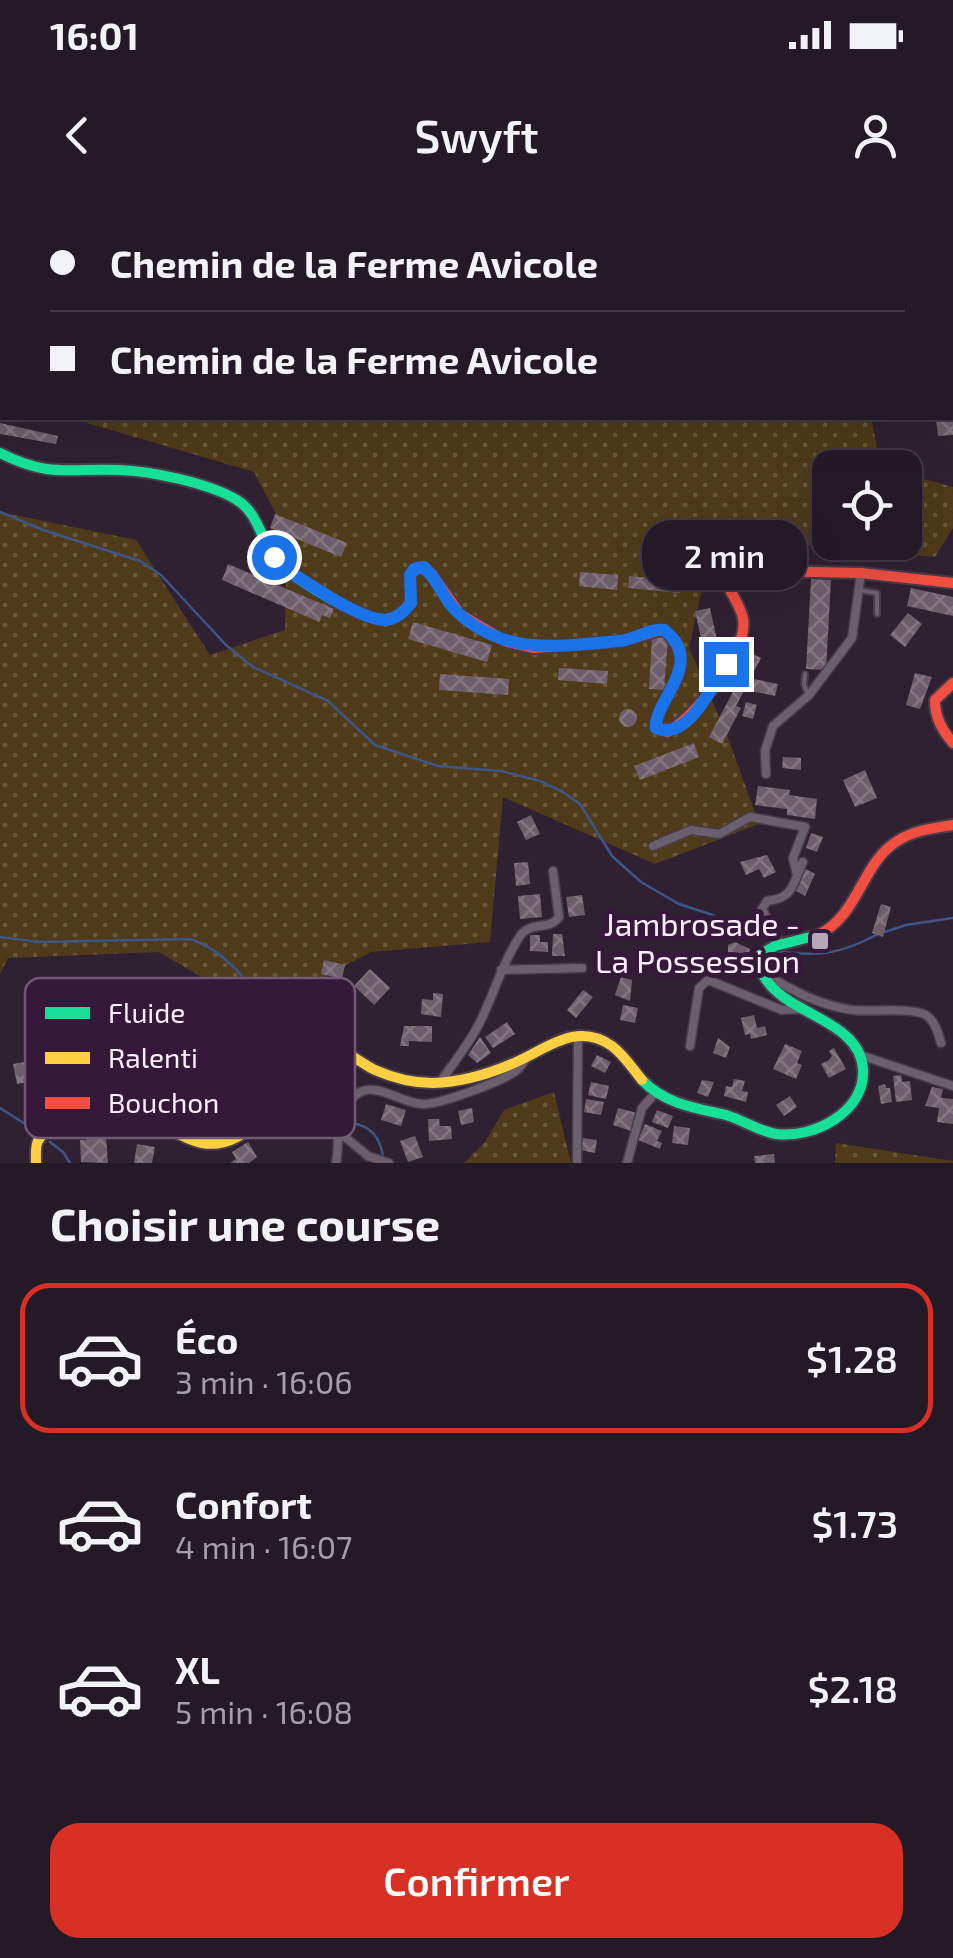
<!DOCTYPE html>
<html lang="fr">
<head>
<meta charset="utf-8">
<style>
  body { margin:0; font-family:"Exo 2",sans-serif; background:#302632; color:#f1f3f6; height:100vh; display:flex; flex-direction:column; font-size:38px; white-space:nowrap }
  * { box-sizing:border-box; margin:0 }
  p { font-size:32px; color:#a3a0a7 }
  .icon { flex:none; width:55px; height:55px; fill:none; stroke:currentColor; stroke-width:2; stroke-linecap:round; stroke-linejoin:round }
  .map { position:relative; height:963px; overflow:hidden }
  .details { display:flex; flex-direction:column; background:#241926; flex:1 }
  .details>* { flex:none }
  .hud { position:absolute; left:0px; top:0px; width:955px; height:220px; box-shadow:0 10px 40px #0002,0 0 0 2px #413843; display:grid; align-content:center; height:220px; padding:0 50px; background:#241926 }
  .controls { position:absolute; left:812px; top:250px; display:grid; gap:20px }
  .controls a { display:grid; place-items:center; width:110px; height:110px; border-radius:20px; background:#241926; box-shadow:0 10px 40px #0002,0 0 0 2px #413843; font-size:50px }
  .end { position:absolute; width:45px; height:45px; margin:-22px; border:12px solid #1a73e8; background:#fff; box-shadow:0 0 0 5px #fff }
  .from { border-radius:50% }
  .bubble { position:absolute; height:70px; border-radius:30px; background:#241926; box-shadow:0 10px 40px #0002,0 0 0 2px #413843; font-size:32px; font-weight:600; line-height:70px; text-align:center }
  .hud b { display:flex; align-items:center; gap:35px; height:95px; font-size:38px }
  .hud b+b { border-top:2px solid #413843 }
  .hud i { width:25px; height:25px; background:#f1f3f6 }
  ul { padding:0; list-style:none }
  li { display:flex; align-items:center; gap:30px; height:150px; margin:0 20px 15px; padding:0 30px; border:5px solid transparent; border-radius:30px }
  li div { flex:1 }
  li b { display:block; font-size:38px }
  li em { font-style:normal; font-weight:600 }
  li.on { border-color:#d93025 }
  li>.icon { width:90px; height:90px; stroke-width:1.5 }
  h2 { padding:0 50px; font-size:45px; line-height:120px }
  .button { display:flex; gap:20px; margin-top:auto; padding:20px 50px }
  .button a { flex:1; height:115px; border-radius:30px; background:#d93025; color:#fff; font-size:40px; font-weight:600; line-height:115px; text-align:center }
  .status { display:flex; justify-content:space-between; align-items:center; height:70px; padding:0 50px; background:#241926; direction:ltr }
  .status svg { height:28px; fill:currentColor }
  header { display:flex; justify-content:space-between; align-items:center; height:130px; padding:0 50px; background:#241926; font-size:45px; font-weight:600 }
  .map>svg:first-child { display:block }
  .grass { fill:url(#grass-dots) }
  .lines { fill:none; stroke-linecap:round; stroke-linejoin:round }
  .stream { stroke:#3c5688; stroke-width:2.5 }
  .building { fill:url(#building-cross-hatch) }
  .lane-casing { stroke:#483c49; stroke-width:8 }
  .street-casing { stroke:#483c49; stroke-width:11 }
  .fast-casing { stroke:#483c49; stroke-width:14 }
  .slow-casing { stroke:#483c49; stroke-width:14 }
  .jam-casing { stroke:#483c49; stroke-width:14 }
  .lane { stroke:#6b5e6d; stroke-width:4 }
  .street { stroke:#6b5e6d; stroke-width:8 }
  .fast { stroke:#16e098; stroke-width:10 }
  .slow { stroke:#ffcf43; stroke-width:10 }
  .jam { stroke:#f24e42; stroke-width:10 }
  .route { stroke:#1a73e8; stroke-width:12 }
  .poi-dot { fill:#b5a8b6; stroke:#36193a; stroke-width:4 }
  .labels { text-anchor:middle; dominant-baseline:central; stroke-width:10; stroke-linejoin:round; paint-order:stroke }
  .poi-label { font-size:32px; fill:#fcf0fd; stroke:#36193a; text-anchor:end }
  .key { fill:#36193a; stroke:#715a74; stroke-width:2.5 }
  .key-label { font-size:28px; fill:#fcf0fd }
</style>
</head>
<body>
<div class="status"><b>16:01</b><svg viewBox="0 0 49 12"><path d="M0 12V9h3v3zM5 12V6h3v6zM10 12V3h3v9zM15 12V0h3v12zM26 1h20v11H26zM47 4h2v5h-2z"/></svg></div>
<header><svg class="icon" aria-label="back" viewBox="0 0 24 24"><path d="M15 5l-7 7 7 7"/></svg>Swyft<svg class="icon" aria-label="person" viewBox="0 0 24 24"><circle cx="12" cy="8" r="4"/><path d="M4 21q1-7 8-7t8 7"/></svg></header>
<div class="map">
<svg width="953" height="963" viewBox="0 0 953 963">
  <defs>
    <pattern id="grass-dots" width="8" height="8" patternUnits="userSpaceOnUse" patternTransform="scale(2.5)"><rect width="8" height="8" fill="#4f3b19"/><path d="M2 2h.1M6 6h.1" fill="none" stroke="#69583b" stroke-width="1.8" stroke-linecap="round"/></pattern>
    <pattern id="building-cross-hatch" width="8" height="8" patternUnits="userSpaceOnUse" patternTransform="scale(2.5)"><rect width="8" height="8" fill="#6e5e6b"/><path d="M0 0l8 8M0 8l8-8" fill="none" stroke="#847581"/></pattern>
  </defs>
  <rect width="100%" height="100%" fill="#302132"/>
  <!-- grass -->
  <path class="grass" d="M0 0H767L2 2V200Z
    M70 218H871L881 267 830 268V342H905V274L953 287V328L935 357 819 345 711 349 689 448 726 532 759 624 655 664 503 597 490 742 371 752 320 779 329 840 262 853 232 795 159 752 8 758 0 774V312L136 340 210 455 285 430 287 335 254 272Z
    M554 892 571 963H464L485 942 504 910Z
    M836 943 953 961V963H835Z"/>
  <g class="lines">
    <!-- stream -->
    <path class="stream" d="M468 0 473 2
      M559 2 565 0
      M0 312 43 330 140 361 161 375 226 445 253 467 328 501 375 545 438 566 501 571 540 581 563 592 580 604 612 656 641 682 679 704 725 719 757 737
      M885 732 906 725 953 718
      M0 737 38 742 191 739C233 754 254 792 279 827
      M775 751C818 757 839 755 878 734
      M282 834 315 907C338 931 374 910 383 955
      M0 908 33 929
      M50 942 63 952 70 963"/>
  </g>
  <!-- building -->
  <path class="building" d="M936 218H953V235L938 236Z
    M0 223 58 236 56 244 0 234Z
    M275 314 347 343 341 357 270 328Z
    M228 364 334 409 330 418 322 415 319 422 222 380Z
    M580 372 618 375 617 390 579 386Z
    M629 376 681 381 680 393 628 388Z
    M811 379 831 380 826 470 806 469Z
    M911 388 953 397V416L907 406Z
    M710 408 720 453 705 456 695 411Z
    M908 413 922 424 905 447 890 435Z
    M413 422 492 445 487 462 408 439Z
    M652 437 668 438 664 490 649 489Z
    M753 454 761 458 736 506 741 508 722 544 709 537Z
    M559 468 608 471 607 484 558 480Z
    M915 473 932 477 920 509 906 505Z
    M440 474 509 479 508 495 439 490Z
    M754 479 778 484 775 496 751 491Z
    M746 502 757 505 753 519 742 516Z
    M619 518a9 9 0 1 1 18 0a9 9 0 1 1-18 0Z
    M694 543 699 557 640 580 634 566Z
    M783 557 801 558V570L782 568Z
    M865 570 877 598 855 607 843 580Z
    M758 586 790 590 789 595 817 599 815 619 787 615V609L755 605Z
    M531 615 540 634 526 640 517 622Z
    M811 633 823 637 817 652 806 648Z
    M767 655 776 672 764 678 759 669 746 675 740 662Z
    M528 662 530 684 516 686 514 663Z
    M804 668 815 674 805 696 794 690Z
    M540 694 542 717 520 719 518 696Z
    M582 695 585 715 569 717 566 697Z
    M881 704 891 707 883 737 872 733Z
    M553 734H562L565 756H552Z
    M530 735H540V742H548V752L530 751Z
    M735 742 750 749 747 760 728 754V745Z
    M324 760 345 765 342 779 321 774Z
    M370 769 390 788 374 805 354 786Z
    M621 777 632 780 630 801 615 795Z
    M583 790 593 797 576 818 567 810Z
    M433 793 443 794 441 817 421 814 422 799 433 800Z
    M623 805 638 808 635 823 620 820Z
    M754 815 757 828 765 826 767 835 751 839 750 834 745 835 741 818Z
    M507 822 515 834 493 848 485 837Z
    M404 826H432V842L409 841V846H400Z
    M480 837 491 853 477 863 468 855Z
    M718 838 730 847 726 858 713 853Z
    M785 844 802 851 797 863 802 865 796 879 773 869Z
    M834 848 846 869 829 878 821 864 829 860 832 856 829 851Z
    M597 855 611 862 605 873 591 866Z
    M30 861 34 881 17 884 13 864Z
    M901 875 902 882 910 881 912 900 896 902 893 876Z
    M734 879 745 881 742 891 748 892 746 902 724 896 726 886 732 887Z
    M702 880 714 882 708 897 697 893Z
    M591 882 609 886 606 899 588 895Z
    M885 884 886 888H890L892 902 881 904 878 886Z
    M932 887 943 889 941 898 953 899V924L937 922 939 908 925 906Z
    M790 896 797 907 784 916 776 905Z
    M586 899 604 902 601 915 584 912Z
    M386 904 406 910 401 926 381 920Z
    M472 908 474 922 461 925 458 911Z
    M618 908 637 913 631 931 613 925Z
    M657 910 673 916 668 928 652 922Z
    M428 919H439L440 926H451L452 939 429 941Z
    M645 924 662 931 657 941 662 943 660 949 638 940Z
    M674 926 690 928 688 945 672 943Z
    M85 933H90L91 938 106 937 108 963 81 962 80 940H86Z
    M415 936 423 957 408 962 400 941Z
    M583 938 597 940 595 953 580 950Z
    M248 942 257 957 249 963H230L236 959 232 952Z
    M137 944 155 947 152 963H134Z
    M774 954 775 963H755L754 956Z"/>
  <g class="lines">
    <!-- lane casing -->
    <g class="lane-casing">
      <path id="lane" d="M859 390 877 393V414
        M805 474 804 485 808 494"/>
    </g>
    <!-- street casing -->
    <g class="street-casing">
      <path id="street" d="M952 41H953
        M766 574 765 551 773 526 809 495 852 438 861 373
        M653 646 691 630 719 634 750 617 805 627 793 658 797 675
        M780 743 762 709 767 701C794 698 792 685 803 662
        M501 770 582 768
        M764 773C792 791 821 806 853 810 871 812 911 807 926 815 935 821 938 833 941 843
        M119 823 125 914
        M690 846 699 788 708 780 782 810 801 809
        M860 855 953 886
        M441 881C454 862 470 843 480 822 494 794 502 763 520 736 530 721 549 731 559 717L553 671
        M100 882 124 879
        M339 932 368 956 389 963
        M336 963C340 946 335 924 344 909 367 870 393 902 422 904 439 905 496 883 511 874 519 870 523 864 527 857
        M577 963 578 835
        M627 963 642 908 656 892"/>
    </g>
    <!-- fast casing -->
    <g class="fast-casing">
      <path id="fast" d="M0 253C49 278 68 268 119 270 151 271 209 283 237 300 260 314 261 344 279 363 295 380 362 421 386 419 397 418 404 411 411 403V391
        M642 880C665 904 695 908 726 915 743 920 758 931 776 934 813 939 866 912 863 869 860 820 787 815 765 778 761 772 760 763 758 756L775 746 818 735"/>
    </g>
    <!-- slow casing -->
    <g class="slow-casing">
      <path id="slow" d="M36 963C36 956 35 946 38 941 49 918 117 910 138 915 174 925 197 958 237 937 279 915 243 854 280 830 303 815 353 860 375 870 393 878 413 883 433 883 461 882 489 874 514 863 547 849 576 821 612 846 624 855 633 869 642 880"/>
    </g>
    <!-- jam casing -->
    <g class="jam-casing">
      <path id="jam" d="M411 391 410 375 418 367 431 373 460 414 507 442 534 448 624 441 664 429C705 469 657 494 656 527L667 532C694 518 749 451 743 419 741 404 728 392 725 377L734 362 769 371 861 373 953 383
        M953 483 935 500C935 518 942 530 953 543
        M818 735C860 715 861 662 899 640 915 630 935 628 953 625"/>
    </g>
    <!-- lane -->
    <use href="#lane" class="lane"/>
    <!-- street -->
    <use href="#street" class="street"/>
    <!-- fast -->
    <use href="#fast" class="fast"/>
    <!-- slow -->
    <use href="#slow" class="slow"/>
    <!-- jam -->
    <use href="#jam" class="jam"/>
  </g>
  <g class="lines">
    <!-- route -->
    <path class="route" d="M274 357 281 366C304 380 360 421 386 420 397 419 405 411 411 403L410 375 414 369 424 367C438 380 443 398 456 411 505 457 559 446 619 441 635 440 649 428 664 430 707 462 653 502 656 528 688 542 712 486 726 464"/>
  </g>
  <!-- markers -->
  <rect class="poi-dot" x="810" y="731" width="20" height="20" rx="5"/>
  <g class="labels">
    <!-- poi labels -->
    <g class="poi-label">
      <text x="800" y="723">Jambrosade -<tspan x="800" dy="37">La Possession</tspan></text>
    </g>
  </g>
  <!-- legend -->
  <rect x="25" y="778" width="330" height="160" rx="15" class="key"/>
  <rect x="45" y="807" width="45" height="12" fill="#16e098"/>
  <rect x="45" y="852" width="45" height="12" fill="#ffcf43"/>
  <rect x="45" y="897" width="45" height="12" fill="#f24e42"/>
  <g class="key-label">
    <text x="108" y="823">Fluide</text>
    <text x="108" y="868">Ralenti</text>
    <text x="108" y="913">Bouchon</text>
  </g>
</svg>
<div class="controls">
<a><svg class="icon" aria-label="locate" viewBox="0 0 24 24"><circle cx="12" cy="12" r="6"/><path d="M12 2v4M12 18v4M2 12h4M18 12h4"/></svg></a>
</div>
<i class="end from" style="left:274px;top:357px"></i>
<i class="end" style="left:726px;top:464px"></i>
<div class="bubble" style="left:642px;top:320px;width:165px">2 min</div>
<div class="hud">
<b><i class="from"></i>Chemin de la Ferme Avicole</b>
<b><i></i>Chemin de la Ferme Avicole</b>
</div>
</div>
<section class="details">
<h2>Choisir une course</h2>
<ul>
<li class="on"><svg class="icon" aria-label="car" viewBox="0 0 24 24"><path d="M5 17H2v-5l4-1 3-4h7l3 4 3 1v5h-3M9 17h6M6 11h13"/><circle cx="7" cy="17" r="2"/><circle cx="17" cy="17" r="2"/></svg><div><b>Éco</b><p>3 min · 16:06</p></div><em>$1.28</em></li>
<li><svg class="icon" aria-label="car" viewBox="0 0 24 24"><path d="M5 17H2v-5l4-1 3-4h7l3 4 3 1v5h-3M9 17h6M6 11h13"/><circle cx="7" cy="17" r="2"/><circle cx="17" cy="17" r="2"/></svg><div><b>Confort</b><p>4 min · 16:07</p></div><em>$1.73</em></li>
<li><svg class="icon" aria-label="car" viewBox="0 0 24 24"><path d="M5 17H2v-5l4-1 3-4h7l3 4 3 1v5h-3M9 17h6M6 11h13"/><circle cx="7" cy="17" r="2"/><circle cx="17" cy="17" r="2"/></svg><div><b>XL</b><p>5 min · 16:08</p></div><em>$2.18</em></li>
</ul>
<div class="button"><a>Confirmer</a></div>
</section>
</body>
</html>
